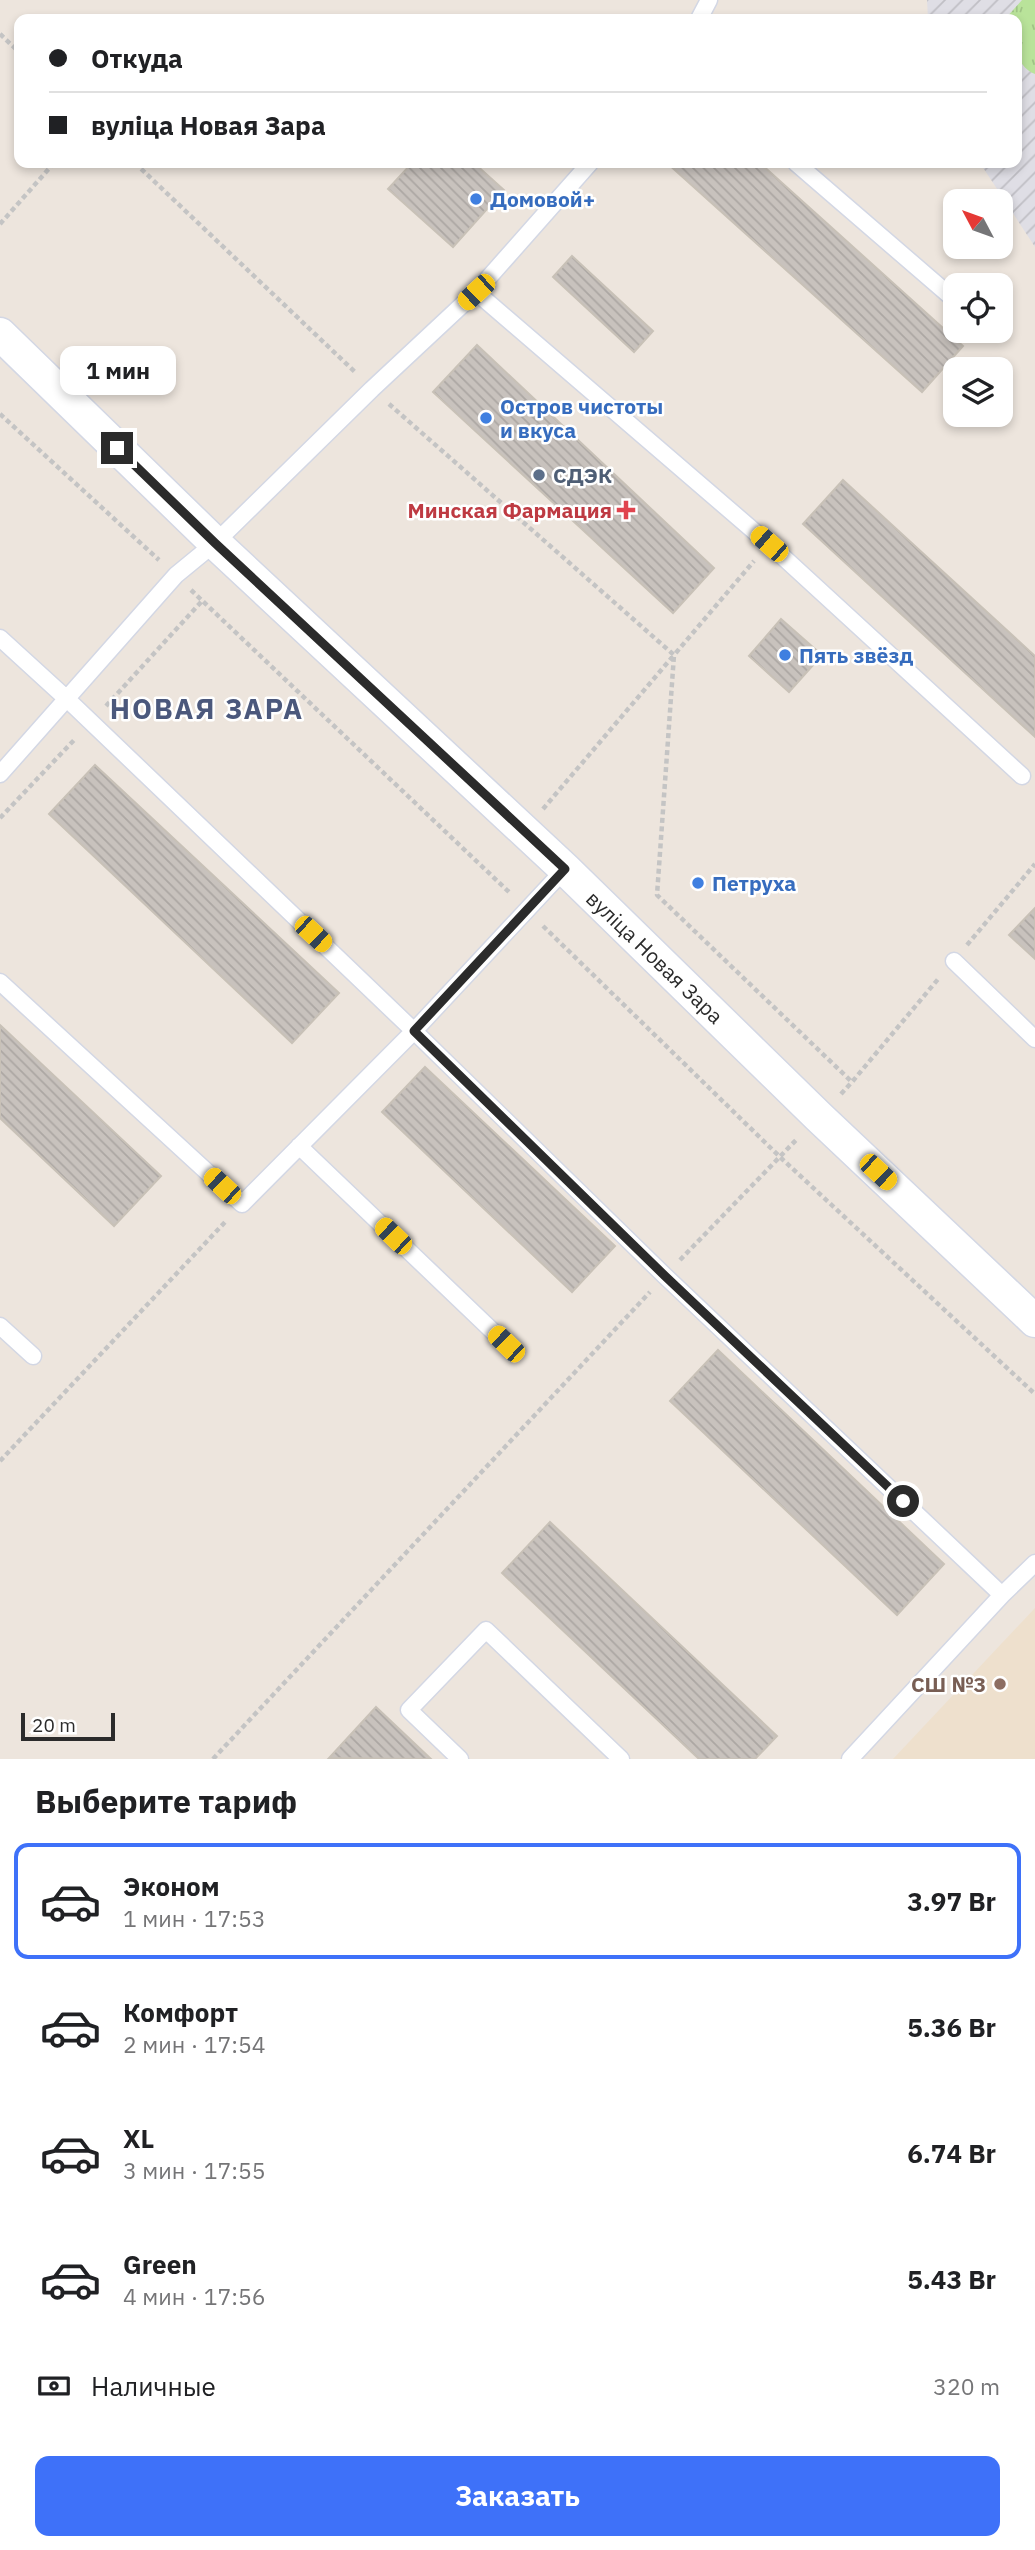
<!DOCTYPE html>
<html lang="ru">
<head>
<meta charset="utf-8">
<style>
  body { margin:0; font-family:"IBM Plex Sans",sans-serif; background:#f6f6f6; color:#202124; height:100vh; display:flex; flex-direction:column; font-size:26px; white-space:nowrap }
  * { box-sizing:border-box; margin:0 }
  p { font-size:23px; color:#757577 }
  .icon { flex:none; width:38px; height:38px; fill:none; stroke:currentColor; stroke-width:2; stroke-linecap:round; stroke-linejoin:round }
  .map { position:relative; height:1759px; overflow:hidden }
  .drawer { display:flex; flex-direction:column; background:#fff; flex:1 }
  .drawer>* { flex:none }
  .top-card { position:absolute; left:14px; top:14px; width:1008px; height:154px; border-radius:14px; box-shadow:0 4px 10px #0003; display:grid; align-content:center; height:154px; padding:0 35px; background:#fff }
  .needle { width:46px; rotate:311deg }
  .tools { position:absolute; left:943px; top:189px; display:grid; gap:14px }
  .tools a { display:grid; place-items:center; width:70px; height:70px; border-radius:14px; background:#fff; box-shadow:0 4px 10px #0003; font-size:35px }
  .scale { position:absolute; left:21px; bottom:18px; width:94px; box-sizing:border-box; padding-left:7px; border:4px solid #2b2b2b; border-top:0; font-size:19px; line-height:24px; white-space:nowrap; color:#2b2b2b; -webkit-text-stroke:5px #fff; paint-order:stroke }
  .end { position:absolute; width:32px; height:32px; margin:-16px; border:9px solid #2b2b2b; background:#fff; box-shadow:0 0 0 4px #fff }
  .from { border-radius:50% }
  .bubble { position:absolute; height:49px; border-radius:14px; background:#fff; box-shadow:0 4px 10px #0003; font-size:23px; font-weight:700; line-height:49px; text-align:center }
  .car { position:absolute; width:21px; height:42px; margin:-21px -10px; border-radius:9px; box-shadow:0 0 5px 2px #0007; background:linear-gradient(#f5c518 24%,#345 0 40%,#f5c518 0 76%,#345 0 86%,#f5c518 0) }
  .top-card b { display:flex; align-items:center; gap:24px; height:66px; font-size:26px }
  .top-card b+b { border-top:2px solid #e0e0e0 }
  .top-card i { width:18px; height:18px; background:#202124 }
  ul { padding:0; list-style:none }
  li { display:flex; align-items:center; gap:21px; height:116px; margin:0 14px 10px; padding:0 21px; border:4px solid transparent; border-radius:14px }
  li div { flex:1 }
  li b { display:block; font-size:26px }
  li em { font-style:normal; font-weight:700 }
  li.current { border-color:#3e71f9 }
  li>.icon { width:63px; height:63px; stroke-width:1.5 }
  h2 { padding:0 35px; font-size:32px; line-height:84px }
  .pay { display:flex; align-items:center; gap:18px; height:77px; padding:0 35px; font-size:26px }
  .pay p { margin-inline-start:auto }
  .cta { display:flex; gap:14px; margin-top:auto; padding:14px 35px }
  .cta a { flex:1; height:80px; border-radius:14px; background:#3e71f9; color:#fff; font-size:28px; font-weight:700; line-height:80px; text-align:center }
  .map>svg:first-child { display:block }
  .industrial { fill:url(#industrial-furrows) }
  .education { fill:#eee0cd }
  .grass { fill:url(#grass-tufts) }
  .building { fill:url(#building-back-hatch); stroke:#c8c1b7; stroke-width:2 }
  .lines { fill:none; stroke-linecap:round; stroke-linejoin:round }
  .service-casing { stroke:#d3d7e4; stroke-width:19 }
  .minor-casing { stroke:#d3d7e4; stroke-width:35 }
  .path { stroke:#c4c4c4; stroke-width:4.5; stroke-dasharray:5 3.5; stroke-linecap:butt }
  .service { stroke:#fff; stroke-width:16 }
  .minor { stroke:#fff; stroke-width:32 }
  .route { stroke:#2b2b2b; stroke-width:9 }
  .shop-dot { fill:#3f7fe0; stroke:#fff; stroke-width:2.5 }
  .service-dot { fill:#5c6f8a; stroke:#fff; stroke-width:2.5 }
  .health-dot { fill:#e0444e; stroke:#fff; stroke-width:2.5 }
  .education-dot { fill:#8d6e63; stroke:#fff; stroke-width:2.5 }
  .labels { text-anchor:middle; dominant-baseline:central; stroke-width:5; stroke-linejoin:round; paint-order:stroke }
  .shop-label { font-size:21px; font-weight:bold; fill:#366cbe; stroke:#fff; text-anchor:start }
  .service-label { font-size:21px; font-weight:bold; fill:#4e5e75; stroke:#fff; text-anchor:start }
  .health-label { font-size:21px; font-weight:bold; fill:#be3a42; stroke:#fff; text-anchor:end }
  .street-label { font-size:21px; fill:#2b2b2b; stroke:#fff }
  .education-label { font-size:21px; font-weight:bold; fill:#785e54; stroke:#fff; text-anchor:end }
  .district-label { font-size:28px; font-weight:bold; letter-spacing:2px; fill:#4b587c; stroke:#fff }
</style>
</head>
<body>
<div class="map">
<svg width="1035" height="1759" viewBox="0 0 1035 1759">
  <defs>
    <pattern id="industrial-furrows" width="10" height="10" patternUnits="userSpaceOnUse" patternTransform="scale(1.75)"><rect width="10" height="10" fill="#dfdee5"/><path d="M-1 1l2-2M0 10L10 0M9 11l2-2" fill="none" stroke="#c0bfc5"/></pattern>
    <pattern id="grass-tufts" width="24" height="20" patternUnits="userSpaceOnUse" patternTransform="scale(1.75)"><rect width="24" height="20" fill="#b9e39a"/><path d="M3 7l-1-3M5 7V3M7 7l1-3M15 17l-1-3M17 17v-4M19 17l1-3" fill="none" stroke="#9fc385"/></pattern>
    <pattern id="building-back-hatch" width="6" height="6" patternUnits="userSpaceOnUse" patternTransform="scale(1.75)"><rect width="6" height="6" fill="#c8c2bd"/><path d="M-1 5l2 2M0 0l6 6M5-1l2 2" fill="none" stroke="#aca7a3"/></pattern>
  </defs>
  <rect width="100%" height="100%" fill="#ede5dd"/>
  <!-- industrial -->
  <path class="industrial" d="M927 0H1035V247L980 163H1017V19H928Z"/>
  <!-- education -->
  <path class="education" d="M1035 1608V1759H893Z"/>
  <!-- grass -->
  <path class="grass" d="M1022 0H1035V74C1012 64 1017 40 1017 19H1005Z"/>
  <!-- building -->
  <path class="building" d="M412 163H474L504 190 453 247 388 189Z
    M667 163H760L963 346 922 392Z
    M572 256 653 331 634 352 553 277Z
    M477 345 714 568 673 613 433 392Z
    M843 480 1035 656V737L803 524Z
    M781 619 822 655 789 692 749 656Z
    M95 765 339 993 292 1043 49 814Z
    M1035 908V959L1009 935Z
    M0 1025 161 1176 114 1226 0 1118Z
    M425 1067 615 1246 572 1292 382 1112Z
    M718 1350 944 1564 897 1615 670 1401Z
    M550 1522 777 1736 755 1759H699L502 1573Z
    M376 1707 431 1759 329 1758Z"/>
  <g class="lines">
    <!-- service casing -->
    <g class="service-casing">
      <path id="service" d="M699 19 709 0
        M796 163 956 301
        M476 292 769 544 1022 776
        M0 638 68 700 414 1031 665 1276 1002 1595
        M0 774 176 575 215 543 372 389 476 292 590 163
        M954 961 1035 1039
        M0 982 242 1204 414 1031 565 869
        M299 1146 506 1344
        M0 1326 33 1356
        M460 1759 409 1710 486 1630 621 1759
        M850 1759 1002 1595 1035 1563"/>
    </g>
    <!-- minor casing -->
    <g class="minor-casing">
      <path id="minor" d="M0 334 215 543 565 869 819 1117 1035 1321"/>
    </g>
    <!-- path -->
    <path class="path" d="M0 34 19 52
      M135 163 355 372
      M0 224 54 163
      M389 404 674 655 754 561
      M0 414 159 560
      M191 590 510 893
      M106 706 202 601
      M543 809 674 655 657 895 852 1082 939 978
      M0 818 76 738
      M543 926 780 1157 1035 1394
      M967 945 1035 864
      M841 1094 852 1082
      M680 1260 798 1138
      M0 1461 227 1220
      M213 1759 650 1292"/>
    <!-- service -->
    <use href="#service" class="service"/>
    <!-- minor -->
    <use href="#minor" class="minor"/>
  </g>
  <g class="lines">
    <!-- route -->
    <path class="route" d="M117 448 215 543 565 869 414 1031 665 1276 903 1501"/>
  </g>
  <!-- markers -->
  <g class="shop-dot">
    <circle cx="476" cy="199" r="7"/>
    <circle cx="486" cy="418" r="7"/>
    <circle cx="785" cy="655" r="7"/>
    <circle cx="698" cy="883" r="7"/>
  </g>
  <circle class="service-dot" cx="539" cy="475" r="7"/>
  <path class="health-dot" d="M622.5 499.5h7v7h7v7h-7v7h-7v-7h-7v-7h7z"/>
  <circle class="education-dot" cx="1000" cy="1684" r="7"/>
  <g class="labels">
    <!-- shop labels -->
    <g class="shop-label">
      <text x="490" y="199">Домовой+</text>
      <text x="500" y="406">Остров чистоты<tspan x="500" dy="24">и вкуса</tspan></text>
      <text x="799" y="655">Пять звёзд</text>
      <text x="712" y="883">Петруха</text>
    </g>
    <!-- service labels -->
    <g class="service-label">
      <text x="553" y="475">СДЭК</text>
    </g>
    <!-- health labels -->
    <g class="health-label">
      <text x="612" y="510">Минская Фармация</text>
    </g>
    <!-- street labels -->
    <g class="street-label">
      <text transform="translate(655 957) rotate(44)">вуліца Новая Зара</text>
    </g>
    <!-- education labels -->
    <g class="education-label">
      <text x="986" y="1684">СШ №3</text>
    </g>
    <!-- district labels -->
    <g class="district-label">
      <text x="207" y="708">НОВАЯ ЗАРА</text>
    </g>
  </g>
</svg>
<div class="tools">
<a><svg class="needle" viewBox="-14 -14 28 28"><path d="M0-13l5 13h-10z" fill="#e53935"/><path d="M0 13l5-13h-10z" fill="#757577"/></svg></a>
<a><svg class="icon" aria-label="locate" viewBox="0 0 24 24"><circle cx="12" cy="12" r="6"/><path d="M12 2v4M12 18v4M2 12h4M18 12h4"/></svg></a>
<a><svg class="icon" aria-label="layers" viewBox="0 0 24 24"><path d="M12 4l9 5-9 5-9-5zM3 14l9 5 9-5"/></svg></a>
</div>
<div class="scale">20 m</div>
<i class="end from" style="left:903px;top:1501px"></i>
<i class="end" style="left:117px;top:448px"></i>
<div class="bubble" style="left:60px;top:346px;width:116px">1 мин</div>
<i class="car" style="left:476px;top:292px;rotate:227deg"></i>
<i class="car" style="left:769px;top:544px;rotate:311deg"></i>
<i class="car" style="left:313px;top:934px;rotate:133deg"></i>
<i class="car" style="left:878px;top:1172px;rotate:133deg"></i>
<i class="car" style="left:222px;top:1186px;rotate:313deg"></i>
<i class="car" style="left:393px;top:1236px;rotate:314deg"></i>
<i class="car" style="left:506px;top:1344px;rotate:314deg"></i>
<div class="top-card">
<b><i class="from"></i>Откуда</b>
<b><i></i>вуліца Новая Зара</b>
</div>
</div>
<section class="drawer">
<h2>Выберите тариф</h2>
<ul>
<li class="current"><svg class="icon" aria-label="car" viewBox="0 0 24 24"><path d="M5 17H2v-5l4-1 3-4h7l3 4 3 1v5h-3M9 17h6M6 11h13"/><circle cx="7" cy="17" r="2"/><circle cx="17" cy="17" r="2"/></svg><div><b>Эконом</b><p>1 мин · 17:53</p></div><em>3.97 Br</em></li>
<li><svg class="icon" aria-label="car" viewBox="0 0 24 24"><path d="M5 17H2v-5l4-1 3-4h7l3 4 3 1v5h-3M9 17h6M6 11h13"/><circle cx="7" cy="17" r="2"/><circle cx="17" cy="17" r="2"/></svg><div><b>Комфорт</b><p>2 мин · 17:54</p></div><em>5.36 Br</em></li>
<li><svg class="icon" aria-label="car" viewBox="0 0 24 24"><path d="M5 17H2v-5l4-1 3-4h7l3 4 3 1v5h-3M9 17h6M6 11h13"/><circle cx="7" cy="17" r="2"/><circle cx="17" cy="17" r="2"/></svg><div><b>XL</b><p>3 мин · 17:55</p></div><em>6.74 Br</em></li>
<li><svg class="icon" aria-label="car" viewBox="0 0 24 24"><path d="M5 17H2v-5l4-1 3-4h7l3 4 3 1v5h-3M9 17h6M6 11h13"/><circle cx="7" cy="17" r="2"/><circle cx="17" cy="17" r="2"/></svg><div><b>Green</b><p>4 мин · 17:56</p></div><em>5.43 Br</em></li>
</ul>
<div class="pay"><svg class="icon" aria-label="cash" viewBox="0 0 24 24"><path d="M3 7h18v10H3z"/><circle cx="12" cy="12" r="2"/></svg>Наличные<p>320 m</p></div>
<div class="cta"><a>Заказать</a></div>
</section>
</body>
</html>
